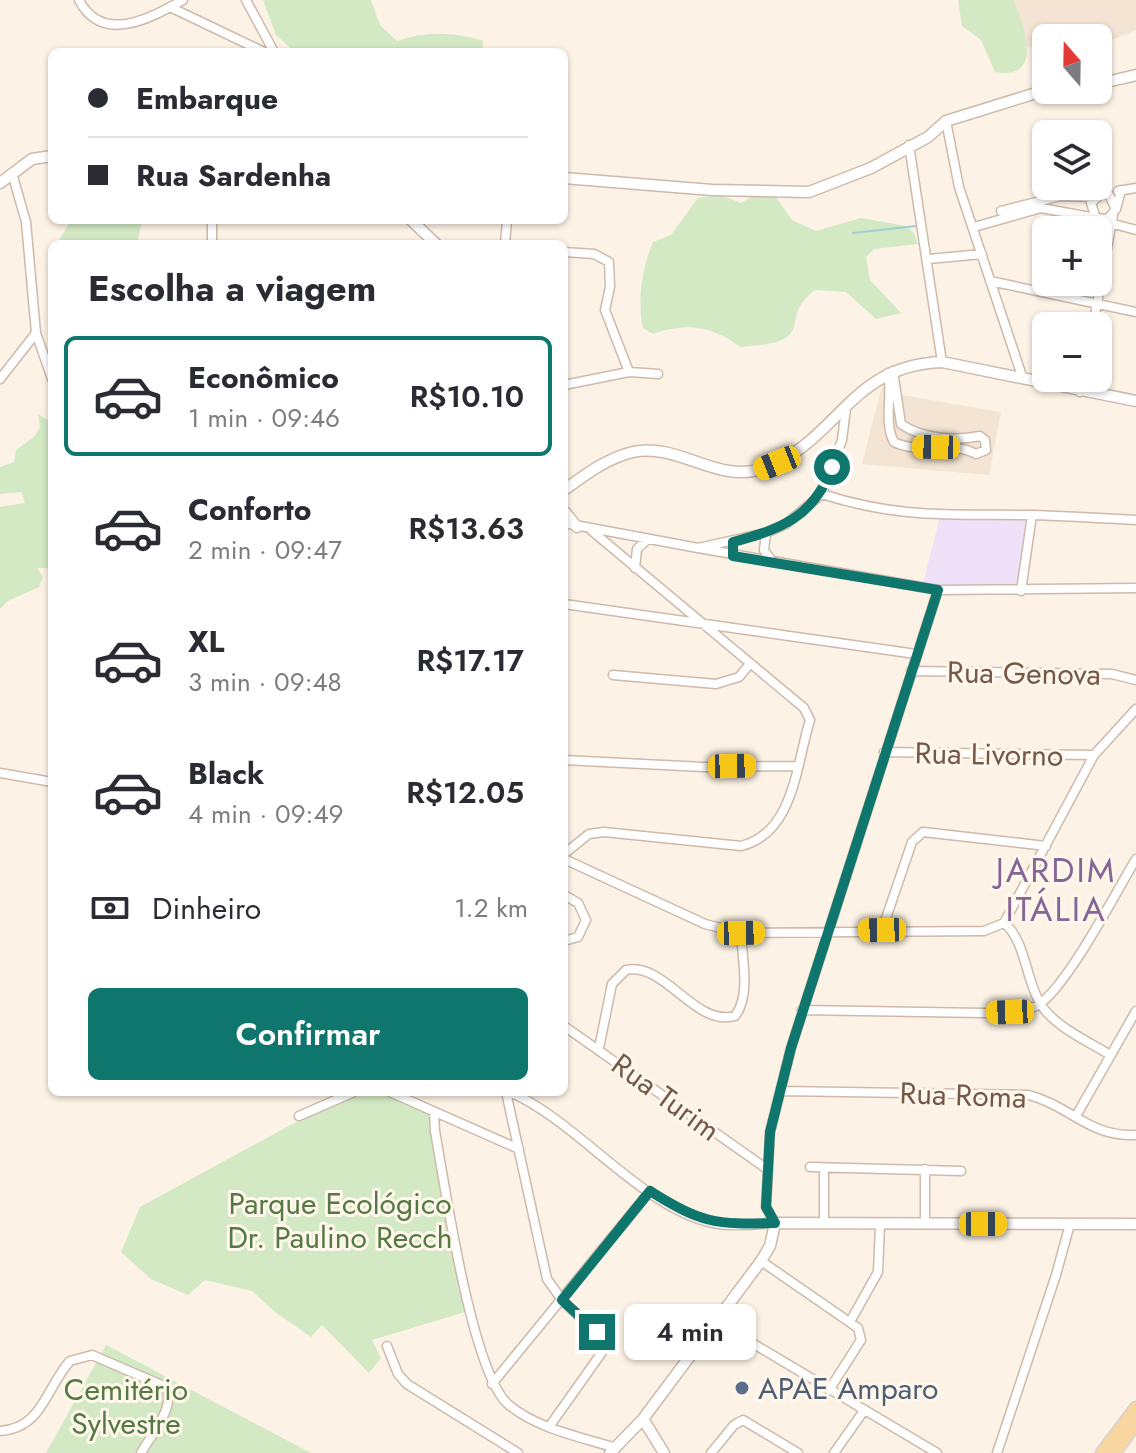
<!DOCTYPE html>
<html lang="pt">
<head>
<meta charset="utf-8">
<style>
  body { margin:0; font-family:Jost,sans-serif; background:#f2f2f3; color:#2b2b33; height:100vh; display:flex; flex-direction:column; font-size:30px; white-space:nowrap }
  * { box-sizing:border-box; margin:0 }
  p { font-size:26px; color:#7c7c81 }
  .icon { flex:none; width:44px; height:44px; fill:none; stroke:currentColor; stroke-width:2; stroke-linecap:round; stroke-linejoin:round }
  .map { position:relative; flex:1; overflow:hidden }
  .sheet { position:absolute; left:48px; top:240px; width:520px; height:856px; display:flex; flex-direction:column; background:#fff; border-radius:12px; box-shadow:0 2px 6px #0004 }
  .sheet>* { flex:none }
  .top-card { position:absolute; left:48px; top:48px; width:520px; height:176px; border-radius:12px; box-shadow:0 2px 6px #0004; display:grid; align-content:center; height:176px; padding:0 40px; background:#fff }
  .needle { width:52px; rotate:340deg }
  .tools { position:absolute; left:1032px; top:24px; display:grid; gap:16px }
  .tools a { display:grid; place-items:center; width:80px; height:80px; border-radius:12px; background:#fff; box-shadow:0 2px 6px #0004; font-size:40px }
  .end { position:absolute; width:36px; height:36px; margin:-18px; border:10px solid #0f766e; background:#fff; box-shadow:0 0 0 4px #fff }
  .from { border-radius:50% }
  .bubble { position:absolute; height:56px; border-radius:12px; background:#fff; box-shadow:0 2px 6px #0004; font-size:26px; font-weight:600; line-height:56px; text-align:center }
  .car { position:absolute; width:24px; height:48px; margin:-24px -12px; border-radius:10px; box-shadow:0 0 6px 2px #0007; background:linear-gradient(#f5c518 24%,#345 0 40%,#f5c518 0 76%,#345 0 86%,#f5c518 0) }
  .top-card b { display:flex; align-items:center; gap:28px; height:76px; font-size:30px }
  .top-card b+b { border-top:2px solid #e1e1e2 }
  .top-card i { width:20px; height:20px; background:#2b2b33 }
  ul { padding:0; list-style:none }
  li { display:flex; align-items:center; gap:24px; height:120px; margin:0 16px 12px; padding:0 24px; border:4px solid transparent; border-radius:12px }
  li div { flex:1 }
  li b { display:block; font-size:30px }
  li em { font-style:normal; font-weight:600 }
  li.on { border-color:#0f766e }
  li>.icon { width:72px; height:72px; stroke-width:1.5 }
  h2 { padding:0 40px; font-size:36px; line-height:96px }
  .pay { display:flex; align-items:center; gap:20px; height:88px; padding:0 40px; font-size:30px }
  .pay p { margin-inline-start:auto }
  .cta { display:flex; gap:16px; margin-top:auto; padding:16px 40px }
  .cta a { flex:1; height:92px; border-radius:12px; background:#0f766e; color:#fff; font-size:32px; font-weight:600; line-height:92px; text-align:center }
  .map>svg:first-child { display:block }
  .residential { fill:#f3e4d3 }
  .education { fill:#efe1f8 }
  .green { fill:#d3e9c3 }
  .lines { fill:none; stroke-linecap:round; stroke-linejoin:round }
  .stream { stroke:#a0ced6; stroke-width:2 }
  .minor-casing { stroke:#cdbaab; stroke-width:11 }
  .tertiary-casing { stroke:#cdbaab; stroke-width:13 }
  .primary-casing { stroke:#d8d1cd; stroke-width:15 }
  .minor { stroke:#fff; stroke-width:8 }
  .tertiary { stroke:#fff; stroke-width:10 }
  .primary { stroke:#f8d69f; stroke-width:12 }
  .route { stroke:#0f766e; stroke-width:10 }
  .service-dot { fill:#5c6f8a; stroke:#fff7eb; stroke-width:3 }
  .labels { text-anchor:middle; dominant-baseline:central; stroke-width:6; stroke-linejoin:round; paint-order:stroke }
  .street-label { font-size:30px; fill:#74594b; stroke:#fff7eb }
  .park-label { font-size:30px; fill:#547942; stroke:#fff7eb }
  .service-label { font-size:30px; fill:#4e5e75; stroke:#fff7eb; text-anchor:start }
  .quarter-label { font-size:34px; letter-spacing:2px; fill:#866697; stroke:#fff7eb }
</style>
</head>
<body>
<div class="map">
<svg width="1136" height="1453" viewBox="0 0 1136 1453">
  <rect width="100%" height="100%" fill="#fcf2e5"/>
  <!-- residential -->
  <path class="residential" d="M1005 0H1136V30L1111 40 1046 38V46L1014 49Z
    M898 369 902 395 1001 412 989 475 862 464 885 374Z"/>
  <!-- education -->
  <path class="education" d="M1032 515 1021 591 922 587 940 517Z"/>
  <!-- green -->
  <path class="green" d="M263 0H371L380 25 397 41C426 31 454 32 483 41L482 52H295L276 35Z
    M958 0H1013C1024 24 1045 81 995 72L981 40 962 26Z
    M761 191 772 192 792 220 816 231 861 218 906 226 914 233 918 244 874 249 866 257 870 280 901 313 876 319 846 292 815 290C774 320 824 342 740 347 713 326 686 322 653 334L643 328C637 300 642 268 653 242L671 235 698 198 720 195 741 203Z
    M71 220H142L137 244H57Z
    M38 414 52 423V568H37L43 577 39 587 8 601 0 609V507L25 503 21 492 0 494V467L14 462 16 450 34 437 40 427Z
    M374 1092 400 1097 430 1112 465 1312 372 1340 381 1358 369 1373 322 1325 311 1337 275 1312 252 1291 205 1280 188 1295 151 1279 121 1252 140 1207 342 1097Z
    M106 1345 311 1453H46Z"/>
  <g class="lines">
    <!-- stream -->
    <path class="stream" d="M853 233 916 226"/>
    <!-- minor casing -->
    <g class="minor-casing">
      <path id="minor" d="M79 0C102 45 151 18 183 0
        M246 0 274 52
        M170 7 264 52
        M946 121 959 187 1023 379
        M909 145 942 362
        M12 173 26 222 36 333 52 379
        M1118 191 1136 188
        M1116 209 1109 195 1101 194 1091 203 1096 218 1108 219 1116 209 1121 190
        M1001 211 1060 196 1095 197
        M1110 223 1136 230
        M974 227 1041 208 1096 218
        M212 244V220
        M505 244 507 220
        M564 252 594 254 609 262 610 287 605 310 629 372
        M929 259 982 254
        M990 281 1136 312
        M1093 326 1113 215
        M888 373C893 395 883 422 894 442 920 455 951 440 976 454L986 450 985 440 980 436C956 441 922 439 901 424L893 371
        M0 379 36 333
        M564 385 629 372 658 374
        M1080 392 1083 378
        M822 494C899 519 953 514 1031 515 1066 516 1101 518 1136 520
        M564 523 698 548 766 533 786 524 822 494 842 440 846 408
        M766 533 764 550 772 561
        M698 548 938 590 1136 588
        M635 568 637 549 648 539
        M1021 591 1032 515
        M564 604 916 654
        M911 671 1112 674 1136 680
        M613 675 716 684 739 677 749 665
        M884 752 1094 755
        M564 760 703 767 796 766
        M0 773 52 782
        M564 854 589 834 604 832 741 846C794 833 796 765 810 720L804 708 592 531
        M564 859 705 924 741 933 984 931 1004 923
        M564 895 578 903 586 920 578 937 564 941
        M1004 923 1094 755 1136 709
        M1004 923C1025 939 1026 980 1040 1003 1053 1026 1088 1041 1110 1055
        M882 930 912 842 923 832 1046 846
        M802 1010 982 1013C1000 1013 1022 1014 1038 1005 1067 987 1116 892 1136 859
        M564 1026 767 1169
        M599 1048 612 984 626 970C666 962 694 1027 735 1016 751 996 742 958 741 933
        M781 1091 1029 1095C1072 1107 1089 1137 1136 1135
        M390 1092 519 1149
        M506 1092 547 1279 562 1300 605 1342V1348L549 1427
        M510 1092C578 1121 648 1215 719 1224 737 1227 757 1224 775 1223
        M434 1112 435 1131C445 1186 472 1375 509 1405 538 1429 581 1437 616 1448
        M299 1116 354 1092
        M1076 1116 1136 1011
        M810 1167 961 1171
        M775 1223 766 1207 770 1132 791 1048 938 590
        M824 1223V1168
        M925 1224V1169
        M761 1261 858 1328 861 1340 829 1390
        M851 1320 878 1272 880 1226
        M715 1321 937 1453
        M387 1346 398 1374 407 1384 518 1453
        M492 1384 650 1191
        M0 1431C43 1428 45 1389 70 1361L92 1355 166 1387C176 1407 151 1435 141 1453
        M711 1453 734 1425 743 1420 798 1453
        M834 1453 863 1412
        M997 1453 1056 1275 1070 1224"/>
    </g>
    <!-- tertiary casing -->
    <g class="tertiary-casing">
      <path id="tertiary" d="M1098 84 1136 75
        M564 178 712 190 809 192 871 168 928 137 946 121 1046 90
        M0 183 32 159 52 156
        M411 220 436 244
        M564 490C585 475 607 458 633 452 679 442 718 485 764 468 838 442 849 365 942 362L1136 401
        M564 511 577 527
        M643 1419 664 1453
        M610 1453 643 1419 761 1261 770 1246 775 1223 1136 1224"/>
    </g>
    <!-- primary casing -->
    <g class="primary-casing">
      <path id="primary" d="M1102 1453 1136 1408
        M1114 1453 1136 1423"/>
    </g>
    <!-- minor -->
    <use href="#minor" class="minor"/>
    <!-- tertiary -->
    <use href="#tertiary" class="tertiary"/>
    <!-- primary -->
    <use href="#primary" class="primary"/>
  </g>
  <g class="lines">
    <!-- route -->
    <path class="route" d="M597 1332 562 1300 650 1191C701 1223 715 1225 775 1223L766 1207 770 1132 791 1048 938 590 733 556V542C781 529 814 517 832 467"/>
  </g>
  <!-- markers -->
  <circle class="service-dot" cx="742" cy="1388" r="8"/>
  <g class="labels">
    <!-- street labels -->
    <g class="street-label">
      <text transform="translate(1024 673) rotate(1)">Rua Genova</text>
      <text transform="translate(989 754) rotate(1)">Rua Livorno</text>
      <text transform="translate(963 1095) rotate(2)">Rua Roma</text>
      <text transform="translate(666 1097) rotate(36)">Rua Turim</text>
    </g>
    <!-- park labels -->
    <g class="park-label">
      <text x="340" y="1203">Parque Ecológico<tspan x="340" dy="34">Dr. Paulino Recch</tspan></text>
      <text x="126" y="1389">Cemitério<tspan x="126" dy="34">Sylvestre</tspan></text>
    </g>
    <!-- service labels -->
    <g class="service-label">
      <text x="758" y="1388">APAE Amparo</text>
    </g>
    <!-- quarter labels -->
    <g class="quarter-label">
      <text x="1056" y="870">JARDIM<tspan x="1056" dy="39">ITÁLIA</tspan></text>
    </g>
  </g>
</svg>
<div class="tools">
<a><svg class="needle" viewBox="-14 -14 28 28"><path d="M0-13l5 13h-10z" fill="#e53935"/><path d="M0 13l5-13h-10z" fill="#7c7c81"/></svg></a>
<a><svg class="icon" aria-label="layers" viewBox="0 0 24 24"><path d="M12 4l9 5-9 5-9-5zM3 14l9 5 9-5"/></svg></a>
<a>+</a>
<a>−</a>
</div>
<i class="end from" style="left:832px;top:467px"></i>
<i class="end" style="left:597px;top:1332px"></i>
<div class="bubble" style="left:624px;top:1304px;width:132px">4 min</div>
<i class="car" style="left:936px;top:447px;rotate:271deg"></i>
<i class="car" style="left:777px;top:463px;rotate:248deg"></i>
<i class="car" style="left:732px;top:766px;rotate:89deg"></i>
<i class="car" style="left:882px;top:930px;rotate:269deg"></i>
<i class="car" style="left:741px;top:933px;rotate:89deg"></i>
<i class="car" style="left:1010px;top:1012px;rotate:268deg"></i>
<i class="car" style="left:983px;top:1224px;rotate:90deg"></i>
<div class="top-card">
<b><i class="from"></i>Embarque</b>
<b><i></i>Rua Sardenha</b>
</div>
<section class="sheet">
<h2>Escolha a viagem</h2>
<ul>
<li class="on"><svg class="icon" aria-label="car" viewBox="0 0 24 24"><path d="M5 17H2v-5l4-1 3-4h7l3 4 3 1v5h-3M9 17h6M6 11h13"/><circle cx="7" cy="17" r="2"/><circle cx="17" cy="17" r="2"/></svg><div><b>Econômico</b><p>1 min · 09:46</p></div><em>R$10.10</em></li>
<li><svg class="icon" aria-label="car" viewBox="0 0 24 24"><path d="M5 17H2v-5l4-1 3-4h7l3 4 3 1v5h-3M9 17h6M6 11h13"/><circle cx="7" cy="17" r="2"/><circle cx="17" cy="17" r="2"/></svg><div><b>Conforto</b><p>2 min · 09:47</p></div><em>R$13.63</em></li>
<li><svg class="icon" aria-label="car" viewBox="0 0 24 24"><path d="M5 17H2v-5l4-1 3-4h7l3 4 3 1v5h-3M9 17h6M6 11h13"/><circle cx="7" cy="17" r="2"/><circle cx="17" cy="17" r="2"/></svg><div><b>XL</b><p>3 min · 09:48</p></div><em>R$17.17</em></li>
<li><svg class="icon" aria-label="car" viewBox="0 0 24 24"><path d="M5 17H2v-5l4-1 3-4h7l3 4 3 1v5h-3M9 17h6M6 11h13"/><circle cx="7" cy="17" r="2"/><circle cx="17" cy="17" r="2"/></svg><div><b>Black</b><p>4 min · 09:49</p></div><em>R$12.05</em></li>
</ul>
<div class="pay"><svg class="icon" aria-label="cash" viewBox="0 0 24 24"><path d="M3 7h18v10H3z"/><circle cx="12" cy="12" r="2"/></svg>Dinheiro<p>1.2 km</p></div>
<div class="cta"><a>Confirmar</a></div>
</section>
</div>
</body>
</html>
